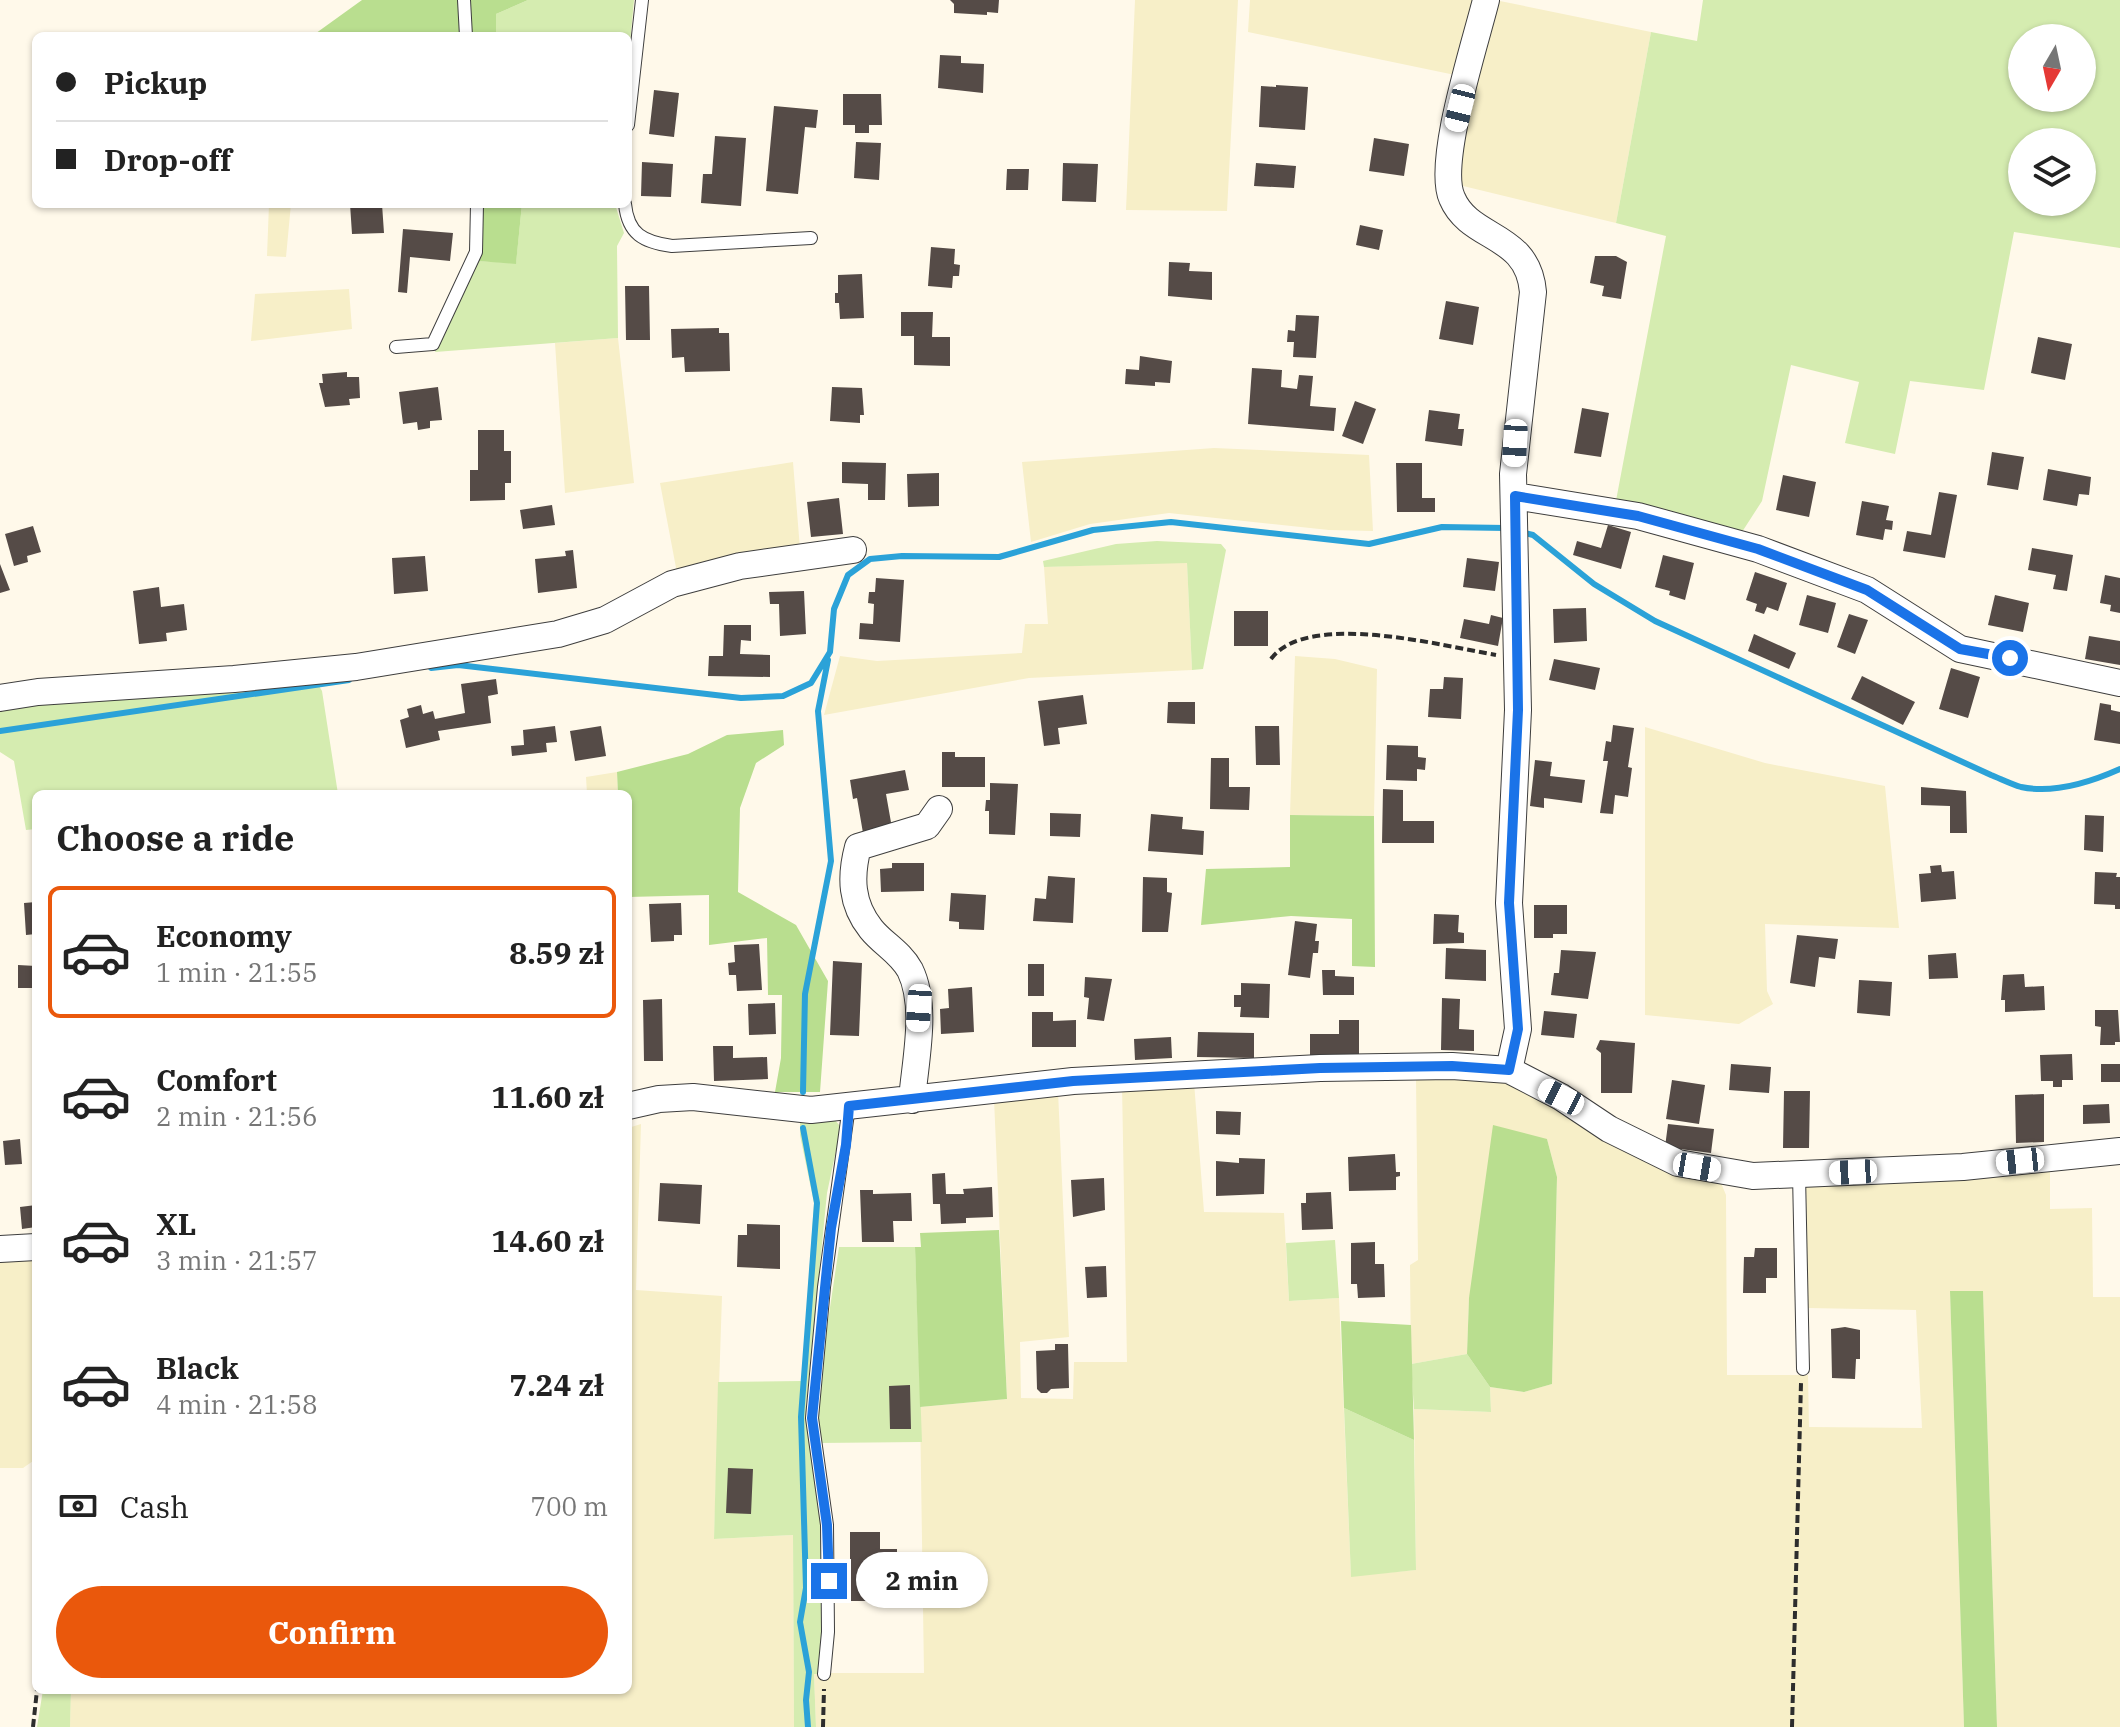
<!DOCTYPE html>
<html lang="en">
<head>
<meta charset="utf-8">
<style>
  body { margin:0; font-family:"IBM Plex Serif",serif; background:#f2f2f2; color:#222; height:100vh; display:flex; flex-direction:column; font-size:30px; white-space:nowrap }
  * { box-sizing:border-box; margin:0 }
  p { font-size:26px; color:#767676 }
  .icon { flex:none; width:44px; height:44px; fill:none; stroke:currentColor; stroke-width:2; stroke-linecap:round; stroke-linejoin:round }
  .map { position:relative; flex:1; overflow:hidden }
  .side { position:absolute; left:32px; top:790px; width:600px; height:904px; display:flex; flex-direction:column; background:#fff; border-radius:12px; box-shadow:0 2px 6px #0004 }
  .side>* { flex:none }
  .top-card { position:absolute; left:32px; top:32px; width:600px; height:176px; border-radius:12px; box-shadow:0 2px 6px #0004; display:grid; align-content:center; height:176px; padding:0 24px; background:#fff }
  .needle { width:52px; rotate:189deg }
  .fabs { position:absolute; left:2008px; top:24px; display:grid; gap:16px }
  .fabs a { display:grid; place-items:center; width:88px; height:88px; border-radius:50%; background:#fff; box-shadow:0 2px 6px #0004; font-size:40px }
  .end { position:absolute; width:36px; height:36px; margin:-18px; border:10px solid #1a73e8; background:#fff; box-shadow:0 0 0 4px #fff }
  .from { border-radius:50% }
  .bubble { position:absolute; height:56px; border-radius:28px; background:#fff; box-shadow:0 2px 6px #0004; font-size:26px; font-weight:700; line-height:56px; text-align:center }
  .car { position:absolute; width:24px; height:48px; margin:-24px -12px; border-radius:10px; box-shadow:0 0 6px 2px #0007; background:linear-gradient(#fff 24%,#345 0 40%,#fff 0 76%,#345 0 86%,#fff 0) }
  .top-card b { display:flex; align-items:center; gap:28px; height:76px; font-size:30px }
  .top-card b+b { border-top:2px solid #e0e0e0 }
  .top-card i { width:20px; height:20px; background:#222 }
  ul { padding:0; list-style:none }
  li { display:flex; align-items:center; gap:24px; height:132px; margin:0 16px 12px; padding:0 8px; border:4px solid transparent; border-radius:12px }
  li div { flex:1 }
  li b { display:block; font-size:30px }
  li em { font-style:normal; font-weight:700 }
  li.active { border-color:#ea580c }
  li>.icon { width:72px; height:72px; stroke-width:1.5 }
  h2 { padding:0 24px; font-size:36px; line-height:96px }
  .pay { display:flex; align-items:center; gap:20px; height:88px; padding:0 24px; font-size:30px }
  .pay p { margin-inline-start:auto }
  .primary-button { display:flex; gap:16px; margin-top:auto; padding:16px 24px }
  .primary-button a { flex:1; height:92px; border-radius:48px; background:#ea580c; color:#fff; font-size:32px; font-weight:700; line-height:92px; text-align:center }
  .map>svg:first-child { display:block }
  .farmland { fill:#f7efc8 }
  .green { fill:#d5ecb0; fill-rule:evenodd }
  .forest { fill:#b9de8f }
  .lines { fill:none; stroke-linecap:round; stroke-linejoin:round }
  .stream { stroke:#2ba2d8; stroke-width:6 }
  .building { fill:#554b47 }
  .lane-casing { stroke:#3e3e3e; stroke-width:14 }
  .street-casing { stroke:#3e3e3e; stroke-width:28 }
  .path { stroke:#2d2d2d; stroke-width:4; stroke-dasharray:8 4; stroke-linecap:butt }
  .lane { stroke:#fff; stroke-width:12 }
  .street { stroke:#fff; stroke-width:26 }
  .route { stroke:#1a73e8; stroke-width:10 }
</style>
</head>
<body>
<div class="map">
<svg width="2120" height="1727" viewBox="0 0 2120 1727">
  <rect width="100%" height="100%" fill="#fff9ea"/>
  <!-- farmland -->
  <path class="farmland" d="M1135 0H1238L1227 211 1126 210Z
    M1250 0H1475L1455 75 1248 32Z
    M1495 0 1651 32 1616 223 1459 185 1463 128Z
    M269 204H291L286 257 267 256Z
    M349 289 352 329 251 341 255 294Z
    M618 338 634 483 565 493 555 343Z
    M1214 448 1369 455 1373 531 1329 530 1169 513 1090 524 1031 542 1022 462Z
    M793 462 800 549 677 573 660 483Z
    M1187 562 1192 670 1029 678 824 715 840 656 877 661 1022 653 1025 624H1048L1044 567Z
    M1295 656 1335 659 1377 669 1374 816 1290 815Z
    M1645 727 1765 763 1885 786 1899 928 1765 924 1767 991 1773 1004 1739 1024 1645 1015Z
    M617 772 618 794H587L586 777Z
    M1416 1078 1507 1080 1721 1183 1726 1195 1727 1375H1808L1809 1427 1922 1428 1916 1310 1808 1308 1806 1183 2050 1169V1209L2092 1208 2093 1297H2120V1727H1997L1983 1292 1950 1291 1964 1727H816L814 1673H924L920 1407 1007 1399 994 1099 1058 1091 1069 1337 1020 1342 1021 1398 1073 1399 1074 1362H1127L1122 1085 1194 1082 1204 1212 1284 1213 1289 1301 1339 1298 1351 1576 1416 1570 1414 1409 1491 1412 1490 1387 1524 1392 1552 1384 1557 1177 1547 1139 1469 1298 1467 1354 1411 1364 1410 1265 1418 1260Z
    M641 1124 636 1290 722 1296 714 1539 793 1535 794 1727H70L71 1690H628V1128Z
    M0 1258H33L36 1261V1459L23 1468H0Z"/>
  <!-- green -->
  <path class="green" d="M528 0H634L628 64V36H496V14Z
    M1703 0H2120V248L2014 232 1984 390 1910 381 1895 454 1845 443 1859 382 1791 365 1762 501 1742 532 1615 506 1666 236 1616 223 1651 32 1697 41ZM2022 38H2082V98H2022ZM2022 142H2082V202H2022Z
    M522 204H615L624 233 617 246 618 338 435 352 478 261 516 263Z
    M1157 541 1221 544 1226 550 1203 669 1192 670 1187 563 1044 567 1043 561 1116 544Z
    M315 679 322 691 338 794H36V829L26 830 14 761 0 752V707Z
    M800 1119H834L841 1127 827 1193 806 1407 823 1518 821 1674H814L816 1727H794L793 1535 714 1539 718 1382 802 1381 814 1203 800 1135Z
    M1335 1240 1339 1298 1289 1301 1286 1243Z
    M839 1247H915L922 1442 819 1443 818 1388Z
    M1467 1354 1490 1387 1491 1412 1414 1409 1411 1364Z
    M1344 1408 1414 1440 1416 1570 1351 1577Z
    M43 1690H71L70 1727H37Z"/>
  <!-- forest -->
  <path class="forest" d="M362 0H528L496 14V36H312Z
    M480 204H522L516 264 478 261Z
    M783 730 784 745 756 763 740 808 738 892 796 925 828 981 820 1092H775L781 1058 782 995H768L767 938 709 945V895L628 897V794H618L617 772 688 754 727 735Z
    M1290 815 1374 816 1375 967 1352 966V919L1291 916 1201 925 1206 869 1290 867Z
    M1493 1125 1547 1139 1557 1177 1552 1384 1524 1392 1490 1387 1467 1354 1469 1298Z
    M999 1230 1007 1399 920 1407 915 1247H921L920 1233Z
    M1950 1291H1983L1997 1727H1964Z
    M1341 1321 1411 1325 1414 1440 1344 1408Z"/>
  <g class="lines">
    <!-- stream -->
    <path class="stream" d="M1521 532 1533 535 1594 584 1655 621 1991 775C2001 779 2011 784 2021 787 2053 794 2091 782 2120 769
      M431 668 458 665 741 698 783 696 811 683 830 652 834 609 848 575 870 559 902 556 999 557 1093 530 1171 522 1369 544 1442 527 1506 528
      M0 731 349 680
      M803 1092 805 994 831 861 818 711 828 660
      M803 1128 817 1203 801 1417 806 1588 800 1622 809 1672 806 1700 808 1727"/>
  </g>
  <!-- building -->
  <path class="building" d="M950 0H999L998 13 987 12V15L954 13V4Z
    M940 55 961 56V63L984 64 983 93 938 88Z
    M1276 85 1308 87 1305 130 1259 127 1261 86 1276 87Z
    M654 90 679 93 674 137 649 134Z
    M843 94H881L882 125H869V133H855V125H843Z
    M774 106 818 110 816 128 805 127 798 194 766 191Z
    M715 136 746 138 741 206 701 203 703 174H712Z
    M1374 138 1409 144 1404 176 1369 171Z
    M856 142 881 143 879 180 854 178Z
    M642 162 673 164 671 197 641 196Z
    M1063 163 1098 164 1096 202 1062 201Z
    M1256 163 1296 166 1294 188 1254 186Z
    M1007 169H1029L1028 190H1006Z
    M350 204H382L384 233 352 234Z
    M1360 225 1383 230 1379 250 1356 245Z
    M403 229 453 233 450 261 410 257 407 293 398 292Z
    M931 247 955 249 954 264 960 265 959 276H953L952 288 928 286Z
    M1595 256H1616L1627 262 1621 299 1602 296 1604 286 1590 283Z
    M1169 262 1190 263 1189 271 1212 272V300L1168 296Z
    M862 274 864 318 840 319 839 303H835V293H838V275Z
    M625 286H649L650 340H626Z
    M1446 301 1479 307 1473 345 1439 339Z
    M901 312H933L932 337H950V366L914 365V336H901Z
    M1296 315 1319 316 1316 358 1293 357 1294 342H1287L1288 330 1295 331Z
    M719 328V333H729L730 371 685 372 684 357 672 358 671 329Z
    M2038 337 2072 344 2065 380 2031 373Z
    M1140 356 1172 361 1170 383 1155 382V386L1125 384 1126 369 1139 370Z
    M1252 368 1282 370 1281 387 1297 389 1299 375 1313 376 1310 406 1336 408 1334 431 1248 424Z
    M347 372V377H359L360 398 349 399 350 405 325 407 319 383H323L322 374Z
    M438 387 442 420 430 421V428L418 430 417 422 403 424 399 392Z
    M832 387 862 388 864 415H860V423L830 421Z
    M1355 401 1376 409 1363 444 1342 436Z
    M1582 408 1609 413 1601 457 1574 453Z
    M1429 410 1460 414 1458 429H1464L1462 446 1425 441Z
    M478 430H504V451H511V483H505V500L470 501V470H478Z
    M1992 452 2024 457 2018 490 1987 485Z
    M842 462 886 463 885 500H868V484L842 483Z
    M1396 463H1422V498H1435V512H1397Z
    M2048 469 2091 477 2089 495 2079 494 2077 506 2043 500Z
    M939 473V506L908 507 907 474Z
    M1783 475 1816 482 1809 517 1776 510Z
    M1939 492 1957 495 1945 558 1903 551 1907 531 1931 535Z
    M839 498 843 534 811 537 807 502Z
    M1862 501 1889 506 1886 520 1893 521 1892 530 1885 529 1883 540 1856 535Z
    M552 505 555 525 523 529 520 510Z
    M1608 525 1631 532 1621 569 1573 555 1577 541 1601 548Z
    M33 526 41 552 27 556 28 562 14 566 5 534Z
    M2032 548 2073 555 2067 591 2053 589 2056 575 2028 570Z
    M573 550 577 588 538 593 535 559 566 556 565 551Z
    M1663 555 1694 563 1685 600 1669 595 1670 591 1655 587Z
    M425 556 428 591 394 594 392 558Z
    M1467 558 1499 562 1495 591 1463 587Z
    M0 564 10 590 0 593Z
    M1755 572 1787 583 1778 611 1767 607 1764 614 1755 611 1757 604 1746 600Z
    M2105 575 2120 578V613L2110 611 2111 605 2100 603Z
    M876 578 904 580 900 642 859 639 860 623 873 624 874 604 868 603 869 592H875Z
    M159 587 161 607 184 604 187 630 166 633 167 641 139 644 133 591Z
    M804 591 806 634 780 636 779 604H770L769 592Z
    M1807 595 1836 603 1828 633 1799 625Z
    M1995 595 2029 603 2023 632 1988 625Z
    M1586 608 1587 641 1554 643 1553 609Z
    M1234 611H1268V646H1234Z
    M1849 614 1868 620 1855 654 1837 647Z
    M1491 615 1503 618 1498 646 1460 638 1464 619 1489 624Z
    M724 625H751V641L741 640 740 654 770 655V677L708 676 709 656H723Z
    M1754 634 1796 653 1789 669 1748 651Z
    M2089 636 2120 641V665L2085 659Z
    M1554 659 1600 668 1595 690 1549 680Z
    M1951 668 1980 677 1968 718 1939 709Z
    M1862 676 1915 702 1903 725 1851 699Z
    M1444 677 1463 678 1461 719 1428 717 1430 689H1443Z
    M496 679 498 694 488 696 491 723 438 731 440 740 406 748 400 720 409 717 407 709 421 705 423 714 433 711 435 719 465 713 461 684Z
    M1083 695 1087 724 1058 728 1060 744 1044 746 1038 701Z
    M1168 702H1195V724L1167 723Z
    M2100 703 2111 705V710L2120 712V744L2094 740Z
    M1613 725 1634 728 1628 767 1632 768 1628 797 1615 795 1613 814 1600 813 1608 761H1603L1606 741 1611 742Z
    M555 726 557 742 546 743 547 752 512 756 511 746 524 745 523 730Z
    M601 726 606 756 575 761 570 731Z
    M1255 726H1279L1280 765H1256Z
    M1387 745 1418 746V757L1426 758 1425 770 1417 769V781L1386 780Z
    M942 752H955V757H985V787H942Z
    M1211 758H1229V787H1250L1249 810 1210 809Z
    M1535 760 1552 762 1550 776 1585 780 1582 803 1544 798V808L1530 806Z
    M905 770 909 790 886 794 892 828 863 833 857 798 853 799 850 780Z
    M990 783 1018 784 1015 835 989 834V811H985L986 800H990Z
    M1921 787 1966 791 1967 833H1950V806L1921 805Z
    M1383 789 1403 790V821H1434V843H1382Z
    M1050 813 1081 814 1080 837 1050 836Z
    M1151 814 1183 817 1182 829 1204 831 1203 855 1148 851Z
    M2085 815 2104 816 2103 852 2084 850Z
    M892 863H924V891L881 892 880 869 892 868Z
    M1941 865 1942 872 1954 871 1956 899 1921 902 1919 874 1931 873 1930 866Z
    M2095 872 2117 873 2116 877H2120V909H2115V905L2094 904Z
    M1048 876 1075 878 1073 923 1033 921 1035 898 1046 899Z
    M1143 877 1167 878V892L1172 893 1168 932H1142Z
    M951 893 986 895 984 930 959 929V922L949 921Z
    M36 902V934L26 935 24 903Z
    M681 903 682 935H674V941L651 942 649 904Z
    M1534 905H1567V934H1553V938H1534Z
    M1434 914 1459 915 1458 932 1464 933V943L1433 944Z
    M1295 921 1317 924 1315 941H1319L1318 953H1313L1310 978 1288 975Z
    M1797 935 1838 939 1835 959 1819 957 1815 987 1790 983Z
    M759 944 762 990 737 991 736 975H729L728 963 735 962 734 945Z
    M1446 948 1486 950V981L1445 979Z
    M1561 950 1596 952 1588 999 1551 995 1554 973H1559Z
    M1956 953 1958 978 1929 979 1928 955Z
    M833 961 862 963 859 1036 830 1035Z
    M1028 964H1044V996H1028Z
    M18 965 36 966V988H18Z
    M1322 970H1335V976L1354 977V995H1323Z
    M2024 974 2025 987 2044 986 2045 1010 2005 1012V1000H2001L2003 975Z
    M1085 977 1112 979 1104 1021 1087 1019 1089 998 1084 997Z
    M1859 980 1892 982 1890 1016 1857 1013Z
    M1241 983 1270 984 1269 1018 1240 1017 1241 1007H1234V995H1241Z
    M972 987 974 1032 941 1034 940 1009 949 1008 948 989Z
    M1442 998 1460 999 1459 1029 1474 1030V1051L1441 1050Z
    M662 999 663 1061H644L643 1000Z
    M775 1003 776 1034 749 1035 748 1004Z
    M2095 1010H2118L2120 1042H2115V1045H2100L2101 1027 2095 1026Z
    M1544 1011 1577 1014 1574 1038 1541 1035Z
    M1032 1012H1053V1021L1076 1020V1047H1032Z
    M1339 1020H1359V1055L1310 1056V1034H1339Z
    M1198 1032 1254 1033V1058L1197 1057Z
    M1171 1037 1172 1058 1135 1060 1134 1039Z
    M1600 1040 1635 1043 1632 1093H1601V1053L1596 1049Z
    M713 1046H733V1058L767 1057 768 1079 714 1081Z
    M2072 1054 2073 1080H2062V1087H2053V1081H2041L2040 1055Z
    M1731 1064 1771 1067 1769 1093 1729 1090Z
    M2101 1064H2120V1082H2101Z
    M1672 1080 1705 1085 1699 1124 1666 1119Z
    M1784 1091H1810L1809 1148H1783Z
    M2044 1094V1142L2016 1143 2015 1095Z
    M2109 1104 2110 1123 2083 1124V1105Z
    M1216 1111 1241 1112 1240 1135 1216 1134Z
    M1668 1124 1714 1129 1711 1153 1665 1147Z
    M20 1139 22 1164 5 1165 3 1141Z
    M1395 1154 1396 1172H1400V1176L1396 1177V1190L1349 1191 1348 1157Z
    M1239 1158 1265 1159 1264 1194 1216 1196V1161L1239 1163Z
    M945 1173 946 1194H964L963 1189 992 1187 993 1217 966 1218V1223L941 1224 940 1204H933L932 1174Z
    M1104 1178 1105 1210 1073 1217 1071 1180Z
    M660 1183 702 1185 700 1224 658 1221Z
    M860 1190H873V1194L911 1193 912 1221H893L894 1242H862Z
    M1331 1192 1333 1229 1302 1230 1301 1203H1306V1193Z
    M36 1205V1227L22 1229 20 1207Z
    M747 1224 780 1225V1269L737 1267 738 1235H747Z
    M1375 1242V1264H1384L1385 1297 1358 1298 1357 1284H1351V1243Z
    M1755 1248H1777V1278H1766V1293H1743L1744 1257H1754Z
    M1106 1266 1107 1297 1087 1298 1085 1267Z
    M1845 1327 1860 1330V1359H1856L1855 1379 1832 1378 1831 1329Z
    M1055 1344H1068L1069 1388 1051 1389 1047 1393H1041L1037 1389 1036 1351 1055 1350Z
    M910 1385 911 1429H890L889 1386Z
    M728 1468 753 1469 751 1514 726 1513Z
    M850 1532H880V1549H897V1575H890V1601H850Z"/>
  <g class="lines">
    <!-- lane casing -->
    <g class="lane-casing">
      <path id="lane" d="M464 0 466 36
        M628 125 642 0
        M625 204C628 234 643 242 672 246L811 238
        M396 347 433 344 476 252 477 204
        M1799 1174 1803 1369
        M824 1674 828 1632 827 1525 812 1418 824 1287 849 1106"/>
    </g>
    <!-- street casing -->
    <g class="street-casing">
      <path id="street" d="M1486 0C1476 41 1436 163 1452 198 1470 241 1528 232 1533 292L1513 474 1518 710 1509 903 1518 1029 1509 1070
        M1515 496 1638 516 1758 549 1867 590 1960 649 2120 683
        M0 698 38 692 234 679 356 667 558 634 605 620 672 584 740 566 853 550
        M912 1100C915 1061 928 1007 910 970 900 952 883 944 871 929 851 904 850 877 858 847L927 826 939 809
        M628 1106 659 1099 693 1097 811 1110 1073 1081 1320 1068 1452 1066 1509 1070 1561 1097 1609 1129 1678 1163 1753 1176 1963 1167 2120 1151
        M0 1249 36 1247"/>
    </g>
    <!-- path -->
    <path class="path" d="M1271 659C1307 610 1443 646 1496 655
      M33 1727 37 1690
      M823 1727 824 1689
      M1792 1727 1801 1383"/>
    <!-- lane -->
    <use href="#lane" class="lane"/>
    <!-- street -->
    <use href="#street" class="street"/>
  </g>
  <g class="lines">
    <!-- route -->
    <path class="route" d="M829 1581 827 1525 812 1418 831 1228 846 1145 849 1106 1073 1081 1320 1068 1452 1066 1509 1070 1518 1029 1509 903 1518 710 1515 496 1638 516 1758 549 1867 590 1960 649 2010 658"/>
  </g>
</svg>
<div class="fabs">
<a><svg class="needle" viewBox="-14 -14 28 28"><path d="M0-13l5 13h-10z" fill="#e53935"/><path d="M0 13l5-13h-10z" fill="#767676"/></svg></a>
<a><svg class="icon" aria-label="layers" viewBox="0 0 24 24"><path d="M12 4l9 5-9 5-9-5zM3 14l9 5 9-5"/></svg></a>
</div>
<i class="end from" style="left:2010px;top:658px"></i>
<i class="end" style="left:829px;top:1581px"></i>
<div class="bubble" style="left:856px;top:1552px;width:132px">2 min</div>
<i class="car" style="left:1460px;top:108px;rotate:194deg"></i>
<i class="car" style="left:1515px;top:443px;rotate:183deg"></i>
<i class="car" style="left:919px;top:1008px;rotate:184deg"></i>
<i class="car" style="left:1561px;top:1097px;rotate:297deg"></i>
<i class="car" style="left:2020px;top:1161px;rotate:264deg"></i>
<i class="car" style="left:1697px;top:1167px;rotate:100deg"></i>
<i class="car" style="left:1853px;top:1172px;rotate:267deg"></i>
<div class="top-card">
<b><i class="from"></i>Pickup</b>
<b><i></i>Drop-off</b>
</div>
<section class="side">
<h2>Choose a ride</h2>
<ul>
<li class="active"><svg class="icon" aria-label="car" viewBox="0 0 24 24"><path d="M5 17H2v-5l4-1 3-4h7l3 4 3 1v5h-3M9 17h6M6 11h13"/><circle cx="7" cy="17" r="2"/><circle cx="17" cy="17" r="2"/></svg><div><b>Economy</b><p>1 min · 21:55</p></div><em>8.59 zł</em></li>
<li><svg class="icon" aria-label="car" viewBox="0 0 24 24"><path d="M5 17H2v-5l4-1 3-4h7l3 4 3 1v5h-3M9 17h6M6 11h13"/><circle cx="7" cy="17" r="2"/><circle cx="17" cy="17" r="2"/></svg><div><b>Comfort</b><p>2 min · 21:56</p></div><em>11.60 zł</em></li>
<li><svg class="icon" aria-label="car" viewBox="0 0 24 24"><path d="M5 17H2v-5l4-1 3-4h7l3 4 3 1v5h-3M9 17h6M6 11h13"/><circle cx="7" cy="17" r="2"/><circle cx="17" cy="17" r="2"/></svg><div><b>XL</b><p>3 min · 21:57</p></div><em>14.60 zł</em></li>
<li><svg class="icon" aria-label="car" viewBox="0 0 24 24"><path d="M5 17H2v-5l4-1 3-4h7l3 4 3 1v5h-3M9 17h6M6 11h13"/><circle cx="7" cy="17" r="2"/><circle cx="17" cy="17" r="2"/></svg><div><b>Black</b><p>4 min · 21:58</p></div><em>7.24 zł</em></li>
</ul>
<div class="pay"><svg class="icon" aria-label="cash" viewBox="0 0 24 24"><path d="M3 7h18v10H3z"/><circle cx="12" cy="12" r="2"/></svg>Cash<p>700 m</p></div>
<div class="primary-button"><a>Confirm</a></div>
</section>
</div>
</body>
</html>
